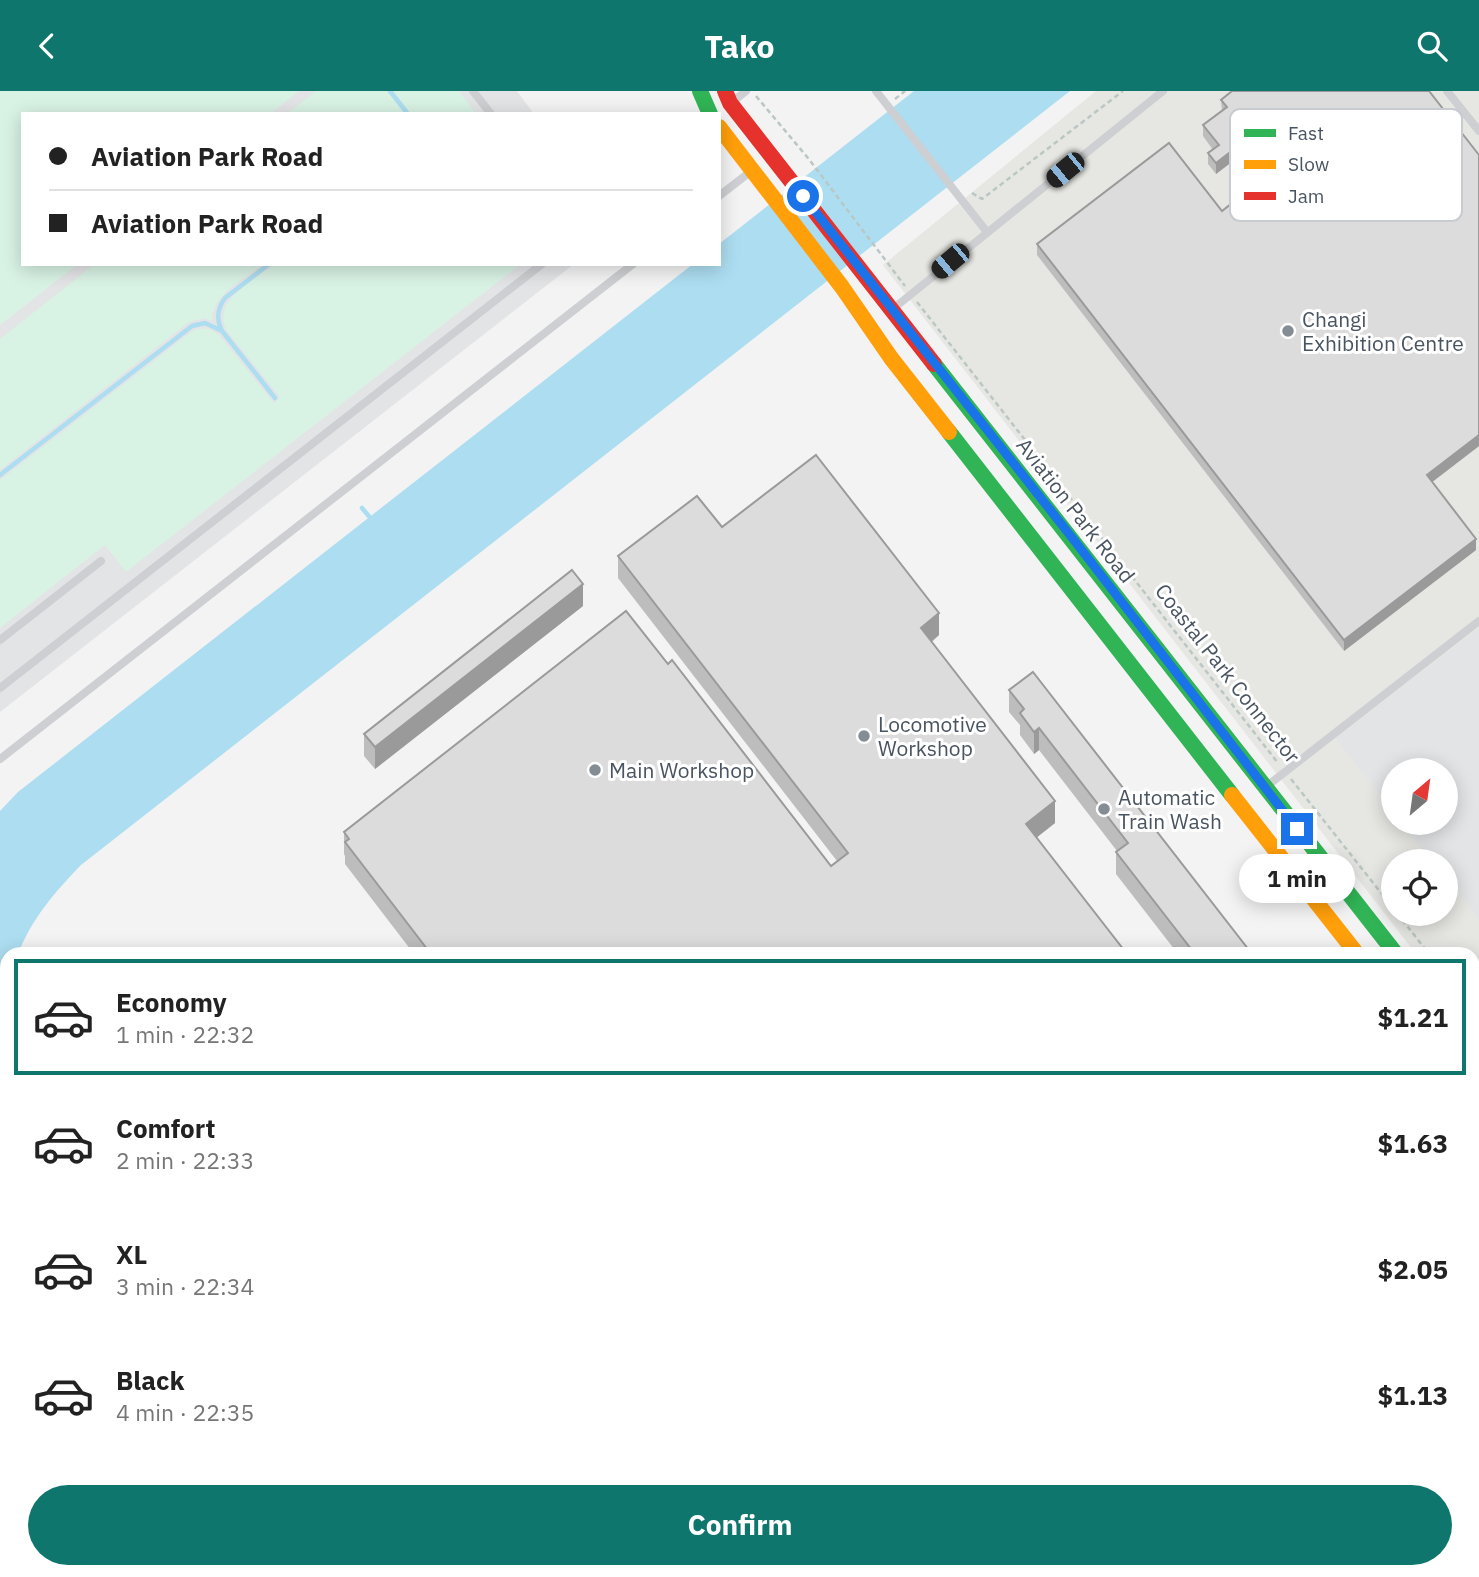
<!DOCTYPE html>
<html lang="en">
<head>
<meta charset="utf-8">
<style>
  body { margin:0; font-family:"IBM Plex Sans",sans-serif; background:#f2f2f2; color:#222; height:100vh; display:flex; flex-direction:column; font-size:26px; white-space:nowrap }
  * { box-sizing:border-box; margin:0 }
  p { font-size:23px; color:#767676 }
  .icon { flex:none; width:38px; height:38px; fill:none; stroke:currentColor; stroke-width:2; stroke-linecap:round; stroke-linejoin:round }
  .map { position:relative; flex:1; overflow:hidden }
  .drawer { position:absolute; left:0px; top:856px; width:1480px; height:632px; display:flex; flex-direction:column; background:#fff; border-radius:21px 21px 0 0; box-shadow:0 4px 18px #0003 }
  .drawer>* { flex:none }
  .hud { position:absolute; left:21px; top:21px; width:700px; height:154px; border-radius:0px; box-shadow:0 4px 18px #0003; display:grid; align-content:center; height:154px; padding:0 28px; background:#fff }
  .needle { width:46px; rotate:29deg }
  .fabs { position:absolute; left:1381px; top:667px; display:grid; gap:14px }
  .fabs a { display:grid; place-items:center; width:77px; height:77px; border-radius:50%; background:#fff; box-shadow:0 4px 18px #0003; font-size:35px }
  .end { position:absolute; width:32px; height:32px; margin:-16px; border:9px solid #1a73e8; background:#fff; box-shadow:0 0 0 4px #fff }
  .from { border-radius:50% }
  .bubble { position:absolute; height:49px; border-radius:24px; background:#fff; box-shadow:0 4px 18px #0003; font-size:23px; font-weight:800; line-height:49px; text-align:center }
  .car { position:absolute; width:21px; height:42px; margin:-21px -10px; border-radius:9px; box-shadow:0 0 5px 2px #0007; background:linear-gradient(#222 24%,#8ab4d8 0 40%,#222 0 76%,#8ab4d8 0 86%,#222 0) }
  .hud b { display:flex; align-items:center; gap:24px; height:66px; font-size:26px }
  .hud b+b { border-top:2px solid #e0e0e0 }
  .hud i { width:18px; height:18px; background:#222 }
  ul { padding:12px 0 0; list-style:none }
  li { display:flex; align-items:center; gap:21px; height:116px; margin:0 14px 10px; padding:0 14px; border:4px solid transparent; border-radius:0px }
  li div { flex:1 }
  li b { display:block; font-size:26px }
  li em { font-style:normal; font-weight:800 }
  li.on { border-color:#0f766e }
  li>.icon { width:63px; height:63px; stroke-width:1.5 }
  .cta { display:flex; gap:14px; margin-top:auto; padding:14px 28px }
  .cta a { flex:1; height:80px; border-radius:42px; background:#0f766e; color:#fff; font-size:28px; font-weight:800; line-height:80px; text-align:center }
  header { display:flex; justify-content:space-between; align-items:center; height:91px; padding:0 28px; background:#0f766e; color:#fff; font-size:32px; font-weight:800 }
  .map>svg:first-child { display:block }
  .commercial { fill:#e6e7e2; fill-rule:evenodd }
  .airport { fill:#e3e4e6 }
  .green { fill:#d8f2e4 }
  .water { fill:#acddf0 }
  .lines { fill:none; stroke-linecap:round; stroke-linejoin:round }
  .stream { stroke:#acddf0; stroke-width:4.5 }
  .taxiway { stroke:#dededf; stroke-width:38 }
  .path { stroke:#bac7c4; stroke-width:2.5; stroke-dasharray:5 3.5; stroke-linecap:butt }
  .lane { stroke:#cdcfd2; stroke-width:8 }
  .fast { stroke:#30b455; stroke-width:16 }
  .slow { stroke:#ff9f0a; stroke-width:16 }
  .jam { stroke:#e5322d; stroke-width:16 }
  .wall { fill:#bdbdbe }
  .shaded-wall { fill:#9a9a9b }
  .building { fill:#dcdcdd; stroke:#9a9a9b; stroke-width:2 }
  .route { stroke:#1a73e8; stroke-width:9 }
  .poi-dot { fill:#848c94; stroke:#fff; stroke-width:2.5 }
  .labels { text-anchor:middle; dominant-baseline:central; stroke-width:6; stroke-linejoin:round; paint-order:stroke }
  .poi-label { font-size:21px; fill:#495461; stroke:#fff; text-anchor:start }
  .street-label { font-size:21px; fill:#495461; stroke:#fff }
  .key { fill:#fff; stroke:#c8ccd0; stroke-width:2 }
  .key-label { font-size:19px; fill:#495461 }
</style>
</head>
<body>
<header><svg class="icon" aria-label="back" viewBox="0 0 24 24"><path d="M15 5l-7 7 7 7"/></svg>Tako<svg class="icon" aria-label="search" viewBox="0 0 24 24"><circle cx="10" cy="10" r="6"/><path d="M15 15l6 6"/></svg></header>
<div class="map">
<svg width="1479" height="1486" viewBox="0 0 1479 1486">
  <rect width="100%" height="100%" fill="#f3f3f3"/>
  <!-- commercial -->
  <path class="commercial" d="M1096 0H1479V944L1474 937V863H1416L883 174ZM1393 679H1446V732H1393ZM1393 770H1446V822H1393Z"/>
  <!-- airport -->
  <path class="airport" d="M0 0H517L534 23H23V173H574L0 621Z
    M1479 537V829L1446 786V770H1432L1402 732H1446V679H1393V720L1335 647Z"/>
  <!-- green -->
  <path class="green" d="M0 0H299L270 23H23V173H78L0 234Z
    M316 0H387L405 23H287Z
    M393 0H459L476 23H411Z
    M95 173H263C244 188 212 203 212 230L204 227 189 231 0 379V248Z
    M275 173H521L126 481 105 454 0 537V389L191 241C202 235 211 237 220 245L274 312 280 306 227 240C210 210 255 189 275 173Z
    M789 1480 794 1486H379L377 1481Z"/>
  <!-- water -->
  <path class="water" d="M914 0H1070L81 774C55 801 32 827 18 863H7C7 910 0 958 7 1005V1207L0 1198V720L18 701 693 173H719V153Z
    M343 1480 347 1486H223L219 1481Z"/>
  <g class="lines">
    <!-- stream -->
    <path class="stream" d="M390 0 408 23
      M269 173 225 207C217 218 216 228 222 240L275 307
      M0 384 192 235 205 232 222 240
      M362 417 373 430"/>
    <!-- taxiway -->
    <path class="taxiway" d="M1474 942 1479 943"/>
    <!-- path -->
    <path class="path" d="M756 5 808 67 905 195
      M895 8 905 0
      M972 102 982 108 1123 0
      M917 211 1278 672
      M1291 688 1393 817
      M1397 822 1429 863
      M1474 919 1479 926"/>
    <!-- lane -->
    <path class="lane" d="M473 0 491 23
      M876 0 987 141
      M1447 0 1479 40
      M732 11 746 0
      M719 105 750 81
      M894 217 1163 0
      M0 549 101 470
      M0 597 542 173
      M0 668 633 173
      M1267 695 1479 530"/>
    <!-- fast -->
    <path class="fast" d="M700 0 710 23
      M934 273 1396 863
      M949 341 1232 704"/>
    <!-- slow -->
    <path class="slow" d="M719 36 842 196 891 267 949 341
      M1232 704 1357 863
      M1474 961 1479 968
      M1474 1011 1479 1018"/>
    <!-- jam -->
    <path class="jam" d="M725 0 730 12 934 273"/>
  </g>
  <!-- wall -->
  <path class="wall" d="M1232 0 1479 355 1432 391 1476 459 1344 560 1037 164V153L1222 120 1270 82 1250 57 1216 83 1208 73V62L1213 59 1203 45V34L1222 20 1221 9Z
    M722 436 939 544 932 551 1055 732 1037 746 1127 863H414L345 773V765L344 763V741L831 775 837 770 618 487V465Z
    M583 515 375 678 364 665V643Z
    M1009 599 1252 863H1178L1116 783V761L1117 760 1039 659 1034 663 1020 644V634L1009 621Z"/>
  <!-- shaded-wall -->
  <path class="shaded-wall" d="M1250 46V57L1216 83V72Z
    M1479 344V355L1427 395V384Z
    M1476 448V459L1344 560V549Z
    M583 493V515L375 678V656Z
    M939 522V544L921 559V537Z
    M1039 637V659L1034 663V641Z
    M1055 710V732L1026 755V733Z"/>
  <!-- building -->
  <path class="building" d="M1232 0H1429L1479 64V344L1427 384 1476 448 1344 549 1037 153 1169 52 1222 120 1275 78 1250 46 1216 72 1208 62 1219 54 1203 34 1227 16 1221 9Z
    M816 364 939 522 921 537 1055 710 1026 733 1127 863H431L345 751 349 748 344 741 626 520 668 573 672 569 831 775 848 762 618 465 697 405 722 436Z
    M572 479 583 493 375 656 364 643Z
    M1033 581 1252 863H1195L1116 761 1128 752 1039 637 1034 641 1020 622 1024 618 1009 599Z
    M1479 1280V1486H1460L1461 1480H1474V1341Z"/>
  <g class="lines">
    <!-- route -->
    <path class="route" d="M803 105 1077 453 1297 738"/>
  </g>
  <!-- markers -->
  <g class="poi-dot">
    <circle cx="1288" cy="240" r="7"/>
    <circle cx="864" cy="645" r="7"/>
    <circle cx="595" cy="679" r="7"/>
    <circle cx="1104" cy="718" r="7"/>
  </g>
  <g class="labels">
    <!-- poi labels -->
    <g class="poi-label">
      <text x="1302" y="228">Changi<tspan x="1302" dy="24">Exhibition Centre</tspan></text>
      <text x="878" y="633">Locomotive<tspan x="878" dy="24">Workshop</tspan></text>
      <text x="609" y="679">Main Workshop</text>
      <text x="1118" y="706">Automatic<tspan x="1118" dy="24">Train Wash</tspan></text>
    </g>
    <!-- street labels -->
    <g class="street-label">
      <text transform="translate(1076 419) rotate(52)">Aviation Park Road</text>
      <text transform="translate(1228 582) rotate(52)">Coastal Park Connector</text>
    </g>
  </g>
  <!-- legend -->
  <rect x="1230" y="18" width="232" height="112" rx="10" class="key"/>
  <rect x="1244" y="38" width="32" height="8" fill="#30b455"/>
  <rect x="1244" y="69" width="32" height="9" fill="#ff9f0a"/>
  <rect x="1244" y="101" width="32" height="8" fill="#e5322d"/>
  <g class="key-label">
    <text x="1288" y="49">Fast</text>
    <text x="1288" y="80">Slow</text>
    <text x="1288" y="112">Jam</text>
  </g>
</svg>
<div class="fabs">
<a><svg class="needle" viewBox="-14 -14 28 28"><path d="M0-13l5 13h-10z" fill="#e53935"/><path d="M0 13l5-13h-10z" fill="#767676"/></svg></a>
<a><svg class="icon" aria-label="locate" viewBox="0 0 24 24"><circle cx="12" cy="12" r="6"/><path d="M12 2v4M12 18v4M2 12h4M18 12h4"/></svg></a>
</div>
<i class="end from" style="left:803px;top:105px"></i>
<i class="end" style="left:1297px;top:738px"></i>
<div class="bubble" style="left:1239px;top:763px;width:116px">1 min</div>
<i class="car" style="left:1065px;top:79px;rotate:231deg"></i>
<i class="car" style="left:950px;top:170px;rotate:230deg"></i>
<div class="hud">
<b><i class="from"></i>Aviation Park Road</b>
<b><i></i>Aviation Park Road</b>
</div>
<section class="drawer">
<ul>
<li class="on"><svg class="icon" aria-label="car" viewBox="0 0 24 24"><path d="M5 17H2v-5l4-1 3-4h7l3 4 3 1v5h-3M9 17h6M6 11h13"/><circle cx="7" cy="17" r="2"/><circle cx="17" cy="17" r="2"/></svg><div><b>Economy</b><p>1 min · 22:32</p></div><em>$1.21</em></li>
<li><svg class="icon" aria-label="car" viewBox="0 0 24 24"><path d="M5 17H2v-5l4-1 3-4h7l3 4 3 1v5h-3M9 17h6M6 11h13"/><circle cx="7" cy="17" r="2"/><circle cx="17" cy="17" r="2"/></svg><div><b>Comfort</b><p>2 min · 22:33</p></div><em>$1.63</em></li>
<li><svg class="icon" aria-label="car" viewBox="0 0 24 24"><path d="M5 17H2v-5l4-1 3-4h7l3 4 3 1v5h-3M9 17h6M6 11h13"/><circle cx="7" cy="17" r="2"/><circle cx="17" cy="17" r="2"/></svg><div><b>XL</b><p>3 min · 22:34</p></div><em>$2.05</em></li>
<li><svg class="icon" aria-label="car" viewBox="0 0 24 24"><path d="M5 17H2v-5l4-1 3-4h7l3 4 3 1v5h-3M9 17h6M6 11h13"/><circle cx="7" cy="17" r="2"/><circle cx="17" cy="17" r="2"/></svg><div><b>Black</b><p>4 min · 22:35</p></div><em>$1.13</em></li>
</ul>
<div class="cta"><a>Confirm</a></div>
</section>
</div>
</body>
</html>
